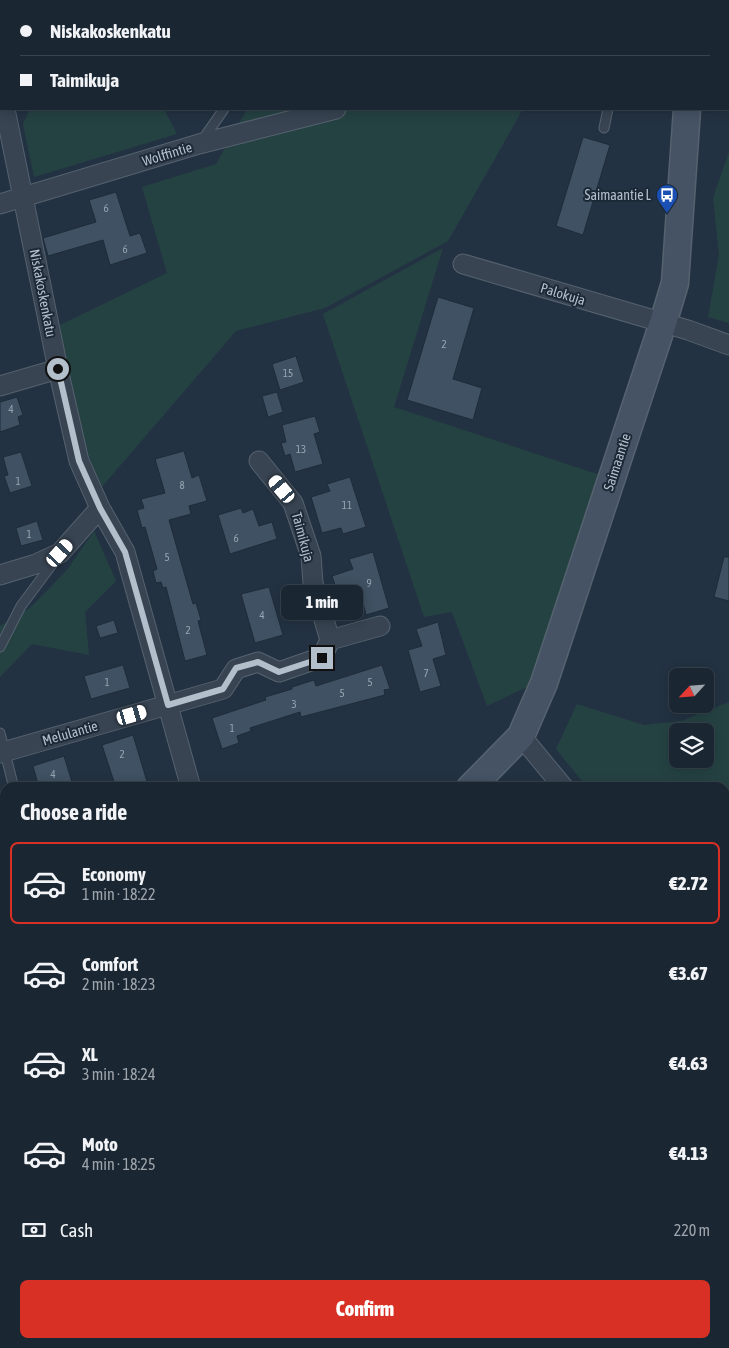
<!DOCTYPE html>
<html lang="en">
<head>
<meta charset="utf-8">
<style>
  body { margin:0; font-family:"Asap Condensed",sans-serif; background:#232e3a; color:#f1f3f6; height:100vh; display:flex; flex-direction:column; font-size:19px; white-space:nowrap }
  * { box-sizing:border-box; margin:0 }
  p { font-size:16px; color:#9fa5ac }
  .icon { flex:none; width:28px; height:28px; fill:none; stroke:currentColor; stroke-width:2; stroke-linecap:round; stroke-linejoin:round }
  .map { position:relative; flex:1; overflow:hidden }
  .panel { position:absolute; left:0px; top:782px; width:730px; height:566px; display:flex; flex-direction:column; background:#1a2632; border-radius:15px 15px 0 0; box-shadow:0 2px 12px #0003,0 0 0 1px #38434d }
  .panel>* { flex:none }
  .hud { position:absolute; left:0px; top:0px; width:730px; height:110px; box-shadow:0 2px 12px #0003,0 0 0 1px #38434d; display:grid; align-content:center; height:110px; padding:0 20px; background:#1a2632 }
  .needle { width:32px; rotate:244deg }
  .tools { position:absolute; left:669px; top:668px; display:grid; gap:10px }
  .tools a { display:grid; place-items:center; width:45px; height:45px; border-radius:8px; background:#1a2632; box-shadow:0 2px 12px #0003,0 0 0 1px #38434d; font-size:25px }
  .end { position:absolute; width:22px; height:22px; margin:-11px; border:6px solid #b4bfcc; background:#111; box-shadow:0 0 0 2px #111 }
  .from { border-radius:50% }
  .bubble { position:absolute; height:35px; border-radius:8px; background:#1a2632; box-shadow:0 2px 12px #0003,0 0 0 1px #38434d; font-size:16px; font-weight:800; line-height:35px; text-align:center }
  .car { position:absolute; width:15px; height:30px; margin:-15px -8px; border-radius:6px; box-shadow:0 0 4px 1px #0007; background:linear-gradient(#fff 24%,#345 0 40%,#fff 0 76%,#345 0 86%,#fff 0) }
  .hud b { display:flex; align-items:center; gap:18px; height:48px; font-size:19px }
  .hud b+b { border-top:1px solid #38434d }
  .hud i { width:12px; height:12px; background:#f1f3f6 }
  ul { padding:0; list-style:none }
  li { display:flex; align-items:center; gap:15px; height:82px; margin:0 10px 8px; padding:0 10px; border:2px solid transparent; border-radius:8px }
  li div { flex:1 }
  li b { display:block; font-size:19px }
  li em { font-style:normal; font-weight:800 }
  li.current { border-color:#d93025 }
  li>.icon { width:45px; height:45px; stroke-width:1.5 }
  h2 { padding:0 20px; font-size:22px; line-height:60px }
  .pay { display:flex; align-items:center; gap:12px; height:55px; padding:0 20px; font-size:19px }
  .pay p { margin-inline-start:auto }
  .button { display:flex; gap:10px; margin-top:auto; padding:10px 20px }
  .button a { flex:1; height:58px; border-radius:8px; background:#d93025; color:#fff; font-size:20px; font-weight:800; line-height:58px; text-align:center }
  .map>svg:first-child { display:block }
  .green { fill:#254243; fill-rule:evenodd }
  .building { fill:#3f5162; stroke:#1e2b39 }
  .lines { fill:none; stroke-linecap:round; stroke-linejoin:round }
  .lane-casing { stroke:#56626f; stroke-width:11 }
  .street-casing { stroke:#56626f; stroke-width:21 }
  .secondary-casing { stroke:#56626f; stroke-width:29 }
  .lane { stroke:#384452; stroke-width:9 }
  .street { stroke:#384452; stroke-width:19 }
  .secondary { stroke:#455365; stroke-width:26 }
  .route { stroke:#b4bfcc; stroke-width:6 }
  .labels { text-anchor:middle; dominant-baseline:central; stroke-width:4; stroke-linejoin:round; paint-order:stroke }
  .number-label { font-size:11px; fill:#97a4b2 }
  .street-label { font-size:14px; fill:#b4bfcc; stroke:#1c2937 }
  .poi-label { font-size:14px; fill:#b4bfcc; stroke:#1c2937; text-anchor:end }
</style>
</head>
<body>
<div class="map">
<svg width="729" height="1348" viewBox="0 0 729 1348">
  <rect width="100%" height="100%" fill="#233242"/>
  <!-- green -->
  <path class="green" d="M284 0H625L284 1Z
    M30 109H164L177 134 34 177 23 124Z
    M247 109H523L448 241 325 308 236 331 100 489 73 407 60 325 167 273 142 187 216 164Z
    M729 152V323L708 317 719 255 713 198Z
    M443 248 394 407 600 475 536 666 527 687 487 706 452 612 424 617 323 314Z
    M94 531 116 581 85 612 89 655 32 644 0 677V626L31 607 67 570Z
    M729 702V813L725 827V788L587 787 556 749 577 704 644 725 681 721ZM678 731H705V759H678Z
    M281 1344H696L695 1348H274Z"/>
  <!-- building -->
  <path class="building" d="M583 137 610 145 583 235 556 226Z
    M116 192 130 236 140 233 147 253 110 265 103 240 48 256 43 238 96 222 89 200Z
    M438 297 474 308 453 379 482 388 473 420 407 400Z
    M296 356 304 382 280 390 272 364Z
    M277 392 283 412 268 417 262 396Z
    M17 397 23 415 18 417 20 425 0 432V402Z
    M315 416 320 432 314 434 323 464 295 472 290 454 285 456 281 443 286 442 282 425Z
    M184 451 192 478 199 475 207 501 189 506 191 514 169 520 193 604 196 603 201 620 198 621 207 655 185 661 166 587 163 588 161 582 156 583 153 571 157 569 145 527 142 528 137 510 144 508 141 499 165 493 155 459Z
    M21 452 32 486 10 493 4 476 8 475 3 457Z
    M350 477 366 527 343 534 341 528 322 533 311 497 330 491 327 484Z
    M241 508 243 513 253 509 259 526 272 522 277 539 230 554 218 515Z
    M37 521 43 540 21 546 16 528Z
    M373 552 389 608 366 615 362 599 342 606 332 576 353 569 349 559Z
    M724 557H729V601L714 597Z
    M269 587 283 635 255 643 241 594Z
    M114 620 118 633 100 638 96 626Z
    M438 622 446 655 433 659 441 686 420 692 408 650 422 646 416 629Z
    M123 665 130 688 91 699 84 676Z
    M382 665 390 689 384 690 385 695 301 717 300 712 250 728 251 731 237 736 239 743 222 749 212 718 266 700 265 697 292 689V687L314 680 316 686Z
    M133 735 149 788H116L102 745Z
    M64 756 72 782 56 788H39L33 766Z"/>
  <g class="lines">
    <!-- lane casing -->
    <g class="lane-casing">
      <path id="lane" d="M213 0V1
        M262 1V0
        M604 128 608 109
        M201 142 224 109
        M0 647 21 606 56 559
        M0 733 14 788"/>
    </g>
    <!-- street casing -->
    <g class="street-casing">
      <path id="street" d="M485 0V1
        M0 86 1 92
        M5 109 58 369 79 461 100 508 125 552 191 788
        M0 204 199 144 336 109
        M463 264 688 330 729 345
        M0 386 58 369
        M0 575 36 564 60 553 100 508
        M330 640 380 626
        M521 736 564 788
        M0 753 223 689 236 669 258 662 279 672 322 657 330 640 313 583 311 556 293 503 259 461
        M725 984 729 989
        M0 1235 5 1215
        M0 1334 5 1336
        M23 1344 33 1348"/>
    </g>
    <!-- secondary casing -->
    <g class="secondary-casing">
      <path id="secondary" d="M699 1V0
        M470 788 521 736 544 683 663 323 675 283 687 109
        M0 943 5 942"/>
    </g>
    <!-- lane -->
    <use href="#lane" class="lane"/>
    <!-- street -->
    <use href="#street" class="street"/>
    <!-- secondary -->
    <use href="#secondary" class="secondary"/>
  </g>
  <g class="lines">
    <!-- route -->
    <path class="route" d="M58 369 79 461 100 508 125 552 168 705 223 689 236 668 258 662 279 672 322 658"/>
  </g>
  <!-- icons -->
  <defs>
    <g id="bus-pin" transform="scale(1.125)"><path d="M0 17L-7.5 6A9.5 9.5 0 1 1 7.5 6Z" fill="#1a4fb4" stroke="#1c2937"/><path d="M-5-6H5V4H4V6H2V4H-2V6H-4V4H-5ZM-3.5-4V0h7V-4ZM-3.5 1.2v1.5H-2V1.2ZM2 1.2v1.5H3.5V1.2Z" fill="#fff"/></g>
  </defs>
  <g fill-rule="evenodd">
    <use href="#bus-pin" x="667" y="195"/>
  </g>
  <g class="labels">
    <!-- number labels -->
    <g class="number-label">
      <text x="106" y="208">6</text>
      <text x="125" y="249">6</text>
      <text x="444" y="344">2</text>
      <text x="288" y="373">15</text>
      <text x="11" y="409">4</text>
      <text x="301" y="449">13</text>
      <text x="18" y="481">1</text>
      <text x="182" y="485">8</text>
      <text x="347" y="505">11</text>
      <text x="29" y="534">1</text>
      <text x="236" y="538">6</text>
      <text x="167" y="557">5</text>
      <text x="369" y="583">9</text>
      <text x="262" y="615">4</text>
      <text x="188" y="630">2</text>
      <text x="426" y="673">7</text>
      <text x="107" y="682">1</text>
      <text x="370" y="682">5</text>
      <text x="342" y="693">5</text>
      <text x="294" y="704">3</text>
      <text x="232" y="728">1</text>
      <text x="122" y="754">2</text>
      <text x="53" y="774">4</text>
    </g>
    <!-- street labels -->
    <g class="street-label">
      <text transform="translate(167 154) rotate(-17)">Wolffintie</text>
      <text transform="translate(43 293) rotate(79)">Niskakoskenkatu</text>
      <text transform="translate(563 294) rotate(17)">Palokuja</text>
      <text transform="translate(617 462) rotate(-72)">Saimaantie</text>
      <text transform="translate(303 537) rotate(75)">Taimikuja</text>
      <text transform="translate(70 733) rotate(-16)">Melulantie</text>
    </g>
    <!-- poi labels -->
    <g class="poi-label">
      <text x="651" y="195">Saimaantie L</text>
    </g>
  </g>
</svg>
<div class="tools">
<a><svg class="needle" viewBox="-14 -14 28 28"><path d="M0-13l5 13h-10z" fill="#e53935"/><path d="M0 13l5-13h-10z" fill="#9fa5ac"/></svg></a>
<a><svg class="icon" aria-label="layers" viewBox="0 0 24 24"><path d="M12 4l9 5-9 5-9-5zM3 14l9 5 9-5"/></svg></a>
</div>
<i class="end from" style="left:58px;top:369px"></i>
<i class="end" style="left:322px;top:658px"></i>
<div class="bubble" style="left:281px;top:585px;width:82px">1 min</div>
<i class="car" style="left:282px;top:489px;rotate:320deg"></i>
<i class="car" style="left:60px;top:553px;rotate:42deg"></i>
<i class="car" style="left:132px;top:715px;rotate:74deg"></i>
<div class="hud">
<b><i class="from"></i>Niskakoskenkatu</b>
<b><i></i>Taimikuja</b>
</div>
<section class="panel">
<h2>Choose a ride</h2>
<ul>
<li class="current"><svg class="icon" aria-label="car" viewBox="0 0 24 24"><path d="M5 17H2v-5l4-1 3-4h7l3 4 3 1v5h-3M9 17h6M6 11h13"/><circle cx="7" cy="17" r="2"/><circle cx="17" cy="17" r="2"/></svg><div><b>Economy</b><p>1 min · 18:22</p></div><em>€2.72</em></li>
<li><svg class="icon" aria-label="car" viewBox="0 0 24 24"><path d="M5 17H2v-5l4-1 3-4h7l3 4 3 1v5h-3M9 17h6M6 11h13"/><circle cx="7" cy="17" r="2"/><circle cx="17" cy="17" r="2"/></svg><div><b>Comfort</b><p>2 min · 18:23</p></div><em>€3.67</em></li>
<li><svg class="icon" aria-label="car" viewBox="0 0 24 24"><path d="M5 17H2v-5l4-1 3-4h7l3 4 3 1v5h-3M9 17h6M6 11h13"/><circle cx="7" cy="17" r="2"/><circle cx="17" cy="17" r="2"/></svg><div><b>XL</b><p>3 min · 18:24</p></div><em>€4.63</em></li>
<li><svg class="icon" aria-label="car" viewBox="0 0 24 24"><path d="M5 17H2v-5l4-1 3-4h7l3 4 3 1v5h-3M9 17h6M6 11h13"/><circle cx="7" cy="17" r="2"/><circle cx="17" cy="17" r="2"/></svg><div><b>Moto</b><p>4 min · 18:25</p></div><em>€4.13</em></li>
</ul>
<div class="pay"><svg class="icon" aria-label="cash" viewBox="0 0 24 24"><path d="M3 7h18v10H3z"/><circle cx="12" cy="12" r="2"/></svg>Cash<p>220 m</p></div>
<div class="button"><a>Confirm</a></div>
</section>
</div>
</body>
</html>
